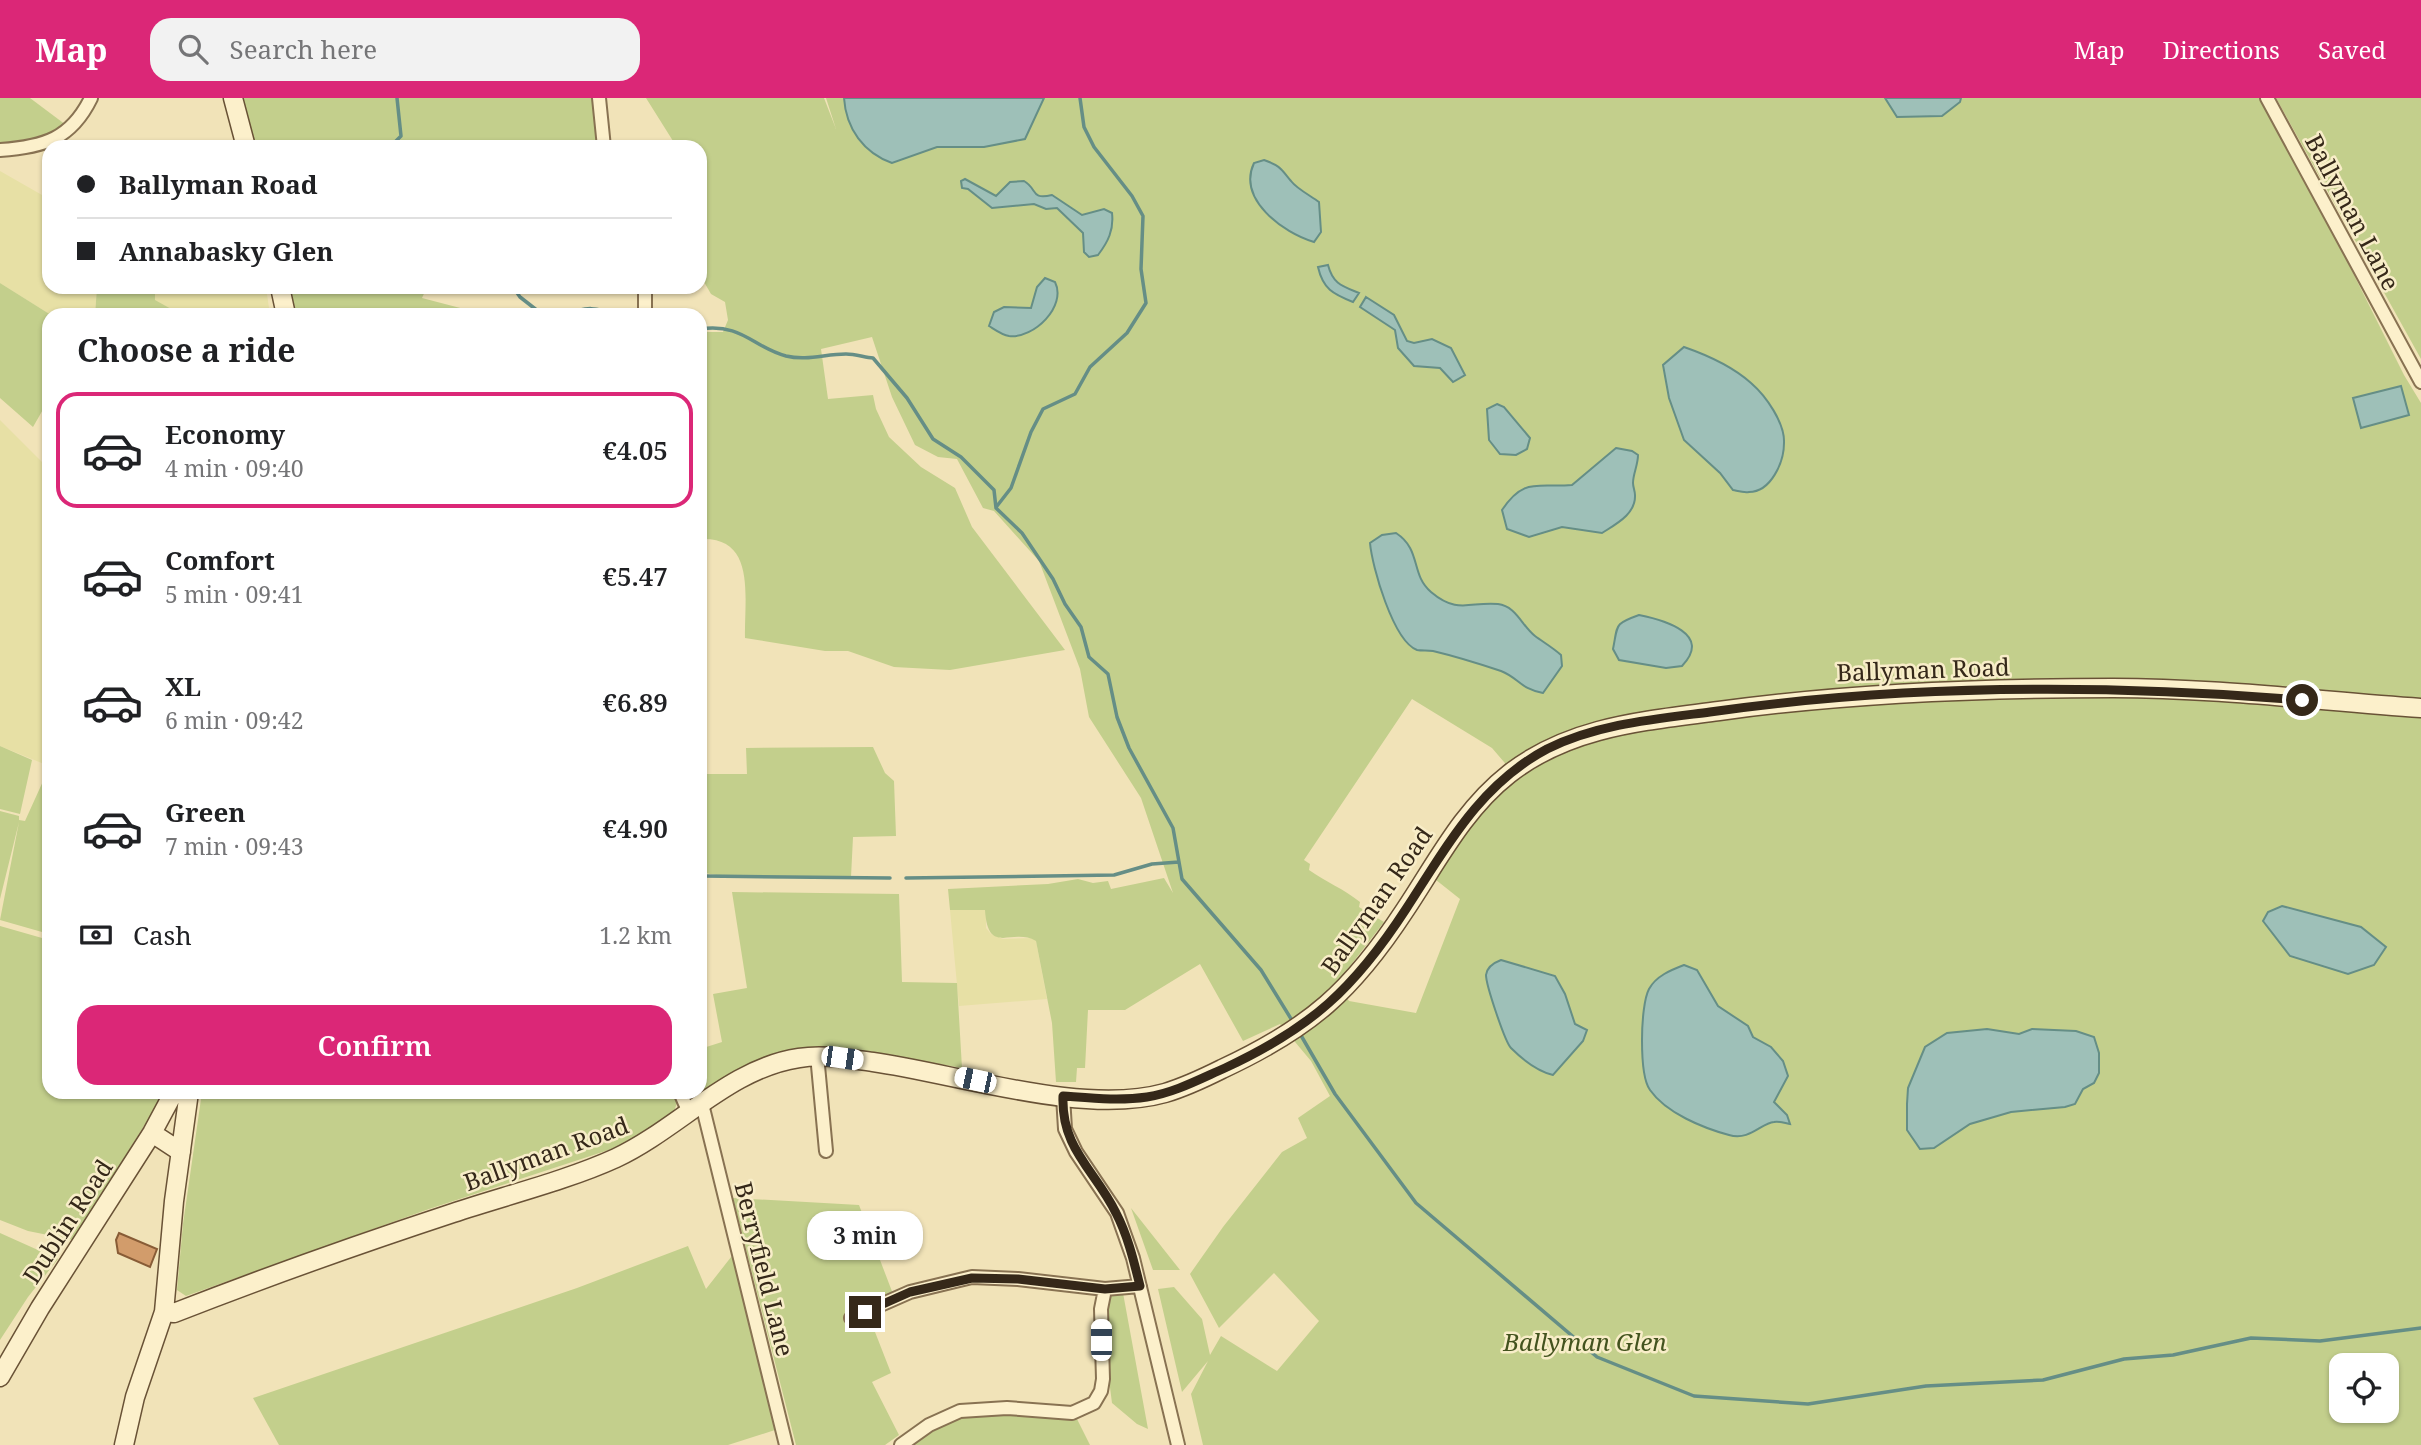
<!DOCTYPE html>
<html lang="en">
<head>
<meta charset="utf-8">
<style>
  body { margin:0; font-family:"Noto Serif",serif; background:#f2f2f2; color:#202124; height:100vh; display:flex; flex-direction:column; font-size:26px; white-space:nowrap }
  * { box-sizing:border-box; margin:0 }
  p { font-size:23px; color:#757577 }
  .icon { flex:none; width:38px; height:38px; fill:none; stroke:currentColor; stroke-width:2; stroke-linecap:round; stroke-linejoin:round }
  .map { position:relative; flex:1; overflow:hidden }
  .side { position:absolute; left:42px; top:210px; width:665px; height:791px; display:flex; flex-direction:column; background:#fff; border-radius:21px; box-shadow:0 2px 5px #0004 }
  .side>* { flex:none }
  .guide { position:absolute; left:42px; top:42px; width:665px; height:154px; border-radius:21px; box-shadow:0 2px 5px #0004; display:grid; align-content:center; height:154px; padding:0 35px; background:#fff }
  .buttons { position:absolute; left:2329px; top:1255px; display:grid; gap:14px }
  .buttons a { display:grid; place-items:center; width:70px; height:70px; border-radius:14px; background:#fff; box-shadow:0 2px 5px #0004; font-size:35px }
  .end { position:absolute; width:32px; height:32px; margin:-16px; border:9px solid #352819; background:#fff; box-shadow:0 0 0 4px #fff }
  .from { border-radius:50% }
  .bubble { position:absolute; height:49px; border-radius:21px; background:#fff; box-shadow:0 2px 5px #0004; font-size:23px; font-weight:600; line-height:49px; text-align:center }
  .car { position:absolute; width:21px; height:42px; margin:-21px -10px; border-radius:9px; box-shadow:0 0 5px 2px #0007; background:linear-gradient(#fff 24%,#345 0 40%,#fff 0 76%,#345 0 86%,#fff 0) }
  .guide b { display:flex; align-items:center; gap:24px; height:66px; font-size:26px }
  .guide b+b { border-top:2px solid #e0e0e0 }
  .guide i { width:18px; height:18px; background:#202124 }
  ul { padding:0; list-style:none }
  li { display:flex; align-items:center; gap:21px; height:116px; margin:0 14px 10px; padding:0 21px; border:4px solid transparent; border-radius:21px }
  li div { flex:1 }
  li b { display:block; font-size:26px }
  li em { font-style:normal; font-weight:600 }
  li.active { border-color:#db2777 }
  li>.icon { width:63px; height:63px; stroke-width:1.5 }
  h2 { padding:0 35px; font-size:32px; line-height:84px }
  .pay { display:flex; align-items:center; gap:18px; height:77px; padding:0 35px; font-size:26px }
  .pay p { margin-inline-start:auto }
  .action { display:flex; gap:14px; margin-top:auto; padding:14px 35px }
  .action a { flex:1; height:80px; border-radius:21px; background:#db2777; color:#fff; font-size:28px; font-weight:600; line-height:80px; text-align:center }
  header { display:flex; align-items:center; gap:42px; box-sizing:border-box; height:98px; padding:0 35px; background:#db2777; color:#fff }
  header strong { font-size:33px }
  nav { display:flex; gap:38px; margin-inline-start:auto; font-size:24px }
  .search { width:490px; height:63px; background:#f2f2f2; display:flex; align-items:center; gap:18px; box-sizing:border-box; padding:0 24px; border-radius:21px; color:#757577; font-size:26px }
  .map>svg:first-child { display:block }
  .farmland { fill:#e7e0a5 }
  .green { fill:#c3cf8c; fill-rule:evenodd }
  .water { fill:#9ec0b8; stroke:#658e86; stroke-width:2 }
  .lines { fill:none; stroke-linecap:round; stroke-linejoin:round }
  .stream { stroke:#658e86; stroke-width:3.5 }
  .building { fill:#d29c6b; stroke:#885c36; stroke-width:2 }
  .street-casing { stroke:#887252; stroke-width:16 }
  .secondary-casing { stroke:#695236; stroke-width:21 }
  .street { stroke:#fcf0cb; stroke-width:12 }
  .secondary { stroke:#fcf0cb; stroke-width:18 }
  .route { stroke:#352819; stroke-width:9 }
  .labels { text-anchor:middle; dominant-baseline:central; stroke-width:5; stroke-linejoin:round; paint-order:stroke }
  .street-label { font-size:24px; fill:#352819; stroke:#f8edc8 }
  .park-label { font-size:24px; font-style:italic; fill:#43531e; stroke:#f8edc8 }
</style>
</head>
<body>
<header>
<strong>Map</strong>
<div class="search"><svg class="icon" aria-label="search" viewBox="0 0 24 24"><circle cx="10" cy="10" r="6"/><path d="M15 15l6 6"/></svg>Search here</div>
<nav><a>Map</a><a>Directions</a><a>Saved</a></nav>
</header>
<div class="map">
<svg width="2421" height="1347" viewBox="0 0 2421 1347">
  <rect width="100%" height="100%" fill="#f1e3b8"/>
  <!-- farmland -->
  <path class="farmland" d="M0 73 49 101V189H97L95 217H51L0 185Z
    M155 189H266L270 217H182L154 202Z
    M0 322 49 371V668L0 648Z
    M950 812H986V830L991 836 1003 841 1033 840 1036 843 1047 901 959 908Z"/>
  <!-- green -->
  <path class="green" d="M0 0H30L66 27C45 42 25 44 0 47Z
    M242 0H592L597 43 570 49H255Z
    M646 0H824L836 31 826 0H2260L2344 157 2404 277 2421 305V1347H1203L1191 1296 1208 1263 1182 1294 1158 1191 1174 1189 1202 1221 1210 1257 1221 1238 1277 1273 1319 1223 1274 1175 1219 1230 1190 1176 1223 1129 1282 1054 1307 1040 1298 1020 1330 998 1311 963 1280 926 1243 943 1200 866 1125 912H1088L1085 970H1077L1076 984H1056L1052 925 1036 843C1012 829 988 859 985 812H950L948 791 1048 786 1078 781 1093 785 1108 783 1111 791 1164 780 1173 795 1141 700 1089 619 1080 571 1039 463 994 413 983 410 957 361 938 359 915 347 892 299 872 239 821 251 828 301 873 297 876 311 889 339 921 369 955 390 972 429 1065 552 950 572 894 569 848 553H825L745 540C744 500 757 438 700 441V247L703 234H723L728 222 725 204 711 196 700 177V49H647V43H673ZM1412 601 1492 650 1510 671 1431 778 1460 801 1416 915 1349 903 1337 885 1384 824 1359 809 1360 804C1344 791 1326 784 1309 772L1310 766 1304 762ZM2342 1267H2387V1312H2342Z
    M2276 0H2421V261Z
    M0 185 51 217 49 301 33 329 0 300Z
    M97 189H155V202L182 217H95Z
    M291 189H427L422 200 487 217H295Z
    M0 648 32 662 20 716 0 711Z
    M873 649 885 675 894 683 896 738 853 739 851 779C818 779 726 784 700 773V676H747L746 650Z
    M49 670V836L0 822 19 724 0 801V713L19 718V722L25 723Z
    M732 794 899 796 902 884 957 885 962 970 872 954 817 950 701 998 695 997 692 994H700V951L722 944 713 896 747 890Z
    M0 828 49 842V994H165L73 1142 28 1133 0 1122Z
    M202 994H673L677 1005 672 1019 627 1046 429 1111 186 1198 177 1192 183 1126Z
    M733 1100 859 1107 893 1196 868 1216 891 1275 872 1284 899 1337 885 1347H796Z
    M1131 1110 1180 1172H1153Z
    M0 1135 58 1161 28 1199 0 1242Z
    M688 1148 706 1191 735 1154 775 1332 728 1347H279L253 1300 577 1190Z
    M1123 1195 1148 1331 1137 1326 1112 1305 1108 1274 1109 1199Z
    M987 1313 1076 1319 1090 1347H894C925 1331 953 1319 987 1313Z"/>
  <!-- water -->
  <path class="water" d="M844 0H1044L1025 41 984 49H937L892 65C864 55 846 31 844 0Z
    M1885 0H1961L1960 4 1942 18 1897 19Z
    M1264 62C1281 68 1281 71 1291 83 1297 91 1311 98 1319 104L1321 134 1314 144C1283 135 1237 101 1254 65Z
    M965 81 996 98 1010 84 1024 83C1038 91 1030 102 1052 97L1082 117 1104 111 1112 115C1114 132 1108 144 1098 157L1089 159 1084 154 1083 135 1057 110 1046 111 1034 106 992 110 968 91 962 90 961 83Z
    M1328 167C1333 186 1342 188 1359 195L1353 204C1333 196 1323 191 1318 169Z
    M1045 180 1055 184C1067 208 1034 241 1009 238 1002 237 994 231 989 228L994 214 1004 209 1031 210 1037 189Z
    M1366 199 1394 217 1407 243 1414 245 1432 241 1451 250 1465 277 1453 284 1440 270 1414 268 1398 250 1395 232 1360 209Z
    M1684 249C1707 257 1732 268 1751 285 1766 298 1785 325 1784 345 1784 364 1771 394 1749 394 1744 395 1738 393 1733 392L1720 375 1684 342 1669 300 1663 267Z
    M2401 288 2409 317 2361 330 2353 300Z
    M1497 306 1504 309 1530 340 1527 351 1516 357 1500 356 1489 342 1487 311Z
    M1616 350 1632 353 1638 357C1638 367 1633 376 1633 385 1633 389 1635 393 1635 397 1636 416 1616 426 1602 435L1562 429 1529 439 1507 431 1502 412C1524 379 1537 390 1572 387Z
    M1396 435C1422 452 1410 476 1431 494 1458 517 1471 503 1498 506 1516 508 1522 528 1535 538 1543 544 1552 549 1561 557L1562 568 1543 595C1520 591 1519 580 1501 573 1480 566 1454 558 1433 553 1428 552 1422 553 1417 552 1393 543 1372 468 1370 445L1382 437Z
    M1639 517C1664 522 1713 536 1682 568L1666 570 1619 562 1613 551C1618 526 1614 526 1639 517Z
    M2282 808 2361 829 2386 849 2374 867 2348 876 2290 858 2263 823 2268 814Z
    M1501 862 1555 878 1565 896 1575 926 1587 932 1583 943 1553 977C1537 973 1523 962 1511 950 1505 944 1486 887 1486 877 1487 869 1493 865 1501 862Z
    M1684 867 1697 872 1718 908 1748 928 1753 939 1771 949 1783 963 1788 978 1774 1004 1787 1017 1790 1026C1785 1025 1779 1023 1774 1024 1761 1025 1750 1043 1729 1037 1703 1030 1666 1015 1650 992 1639 977 1640 908 1649 891 1656 878 1671 872 1684 867Z
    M1987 931 2019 936 2032 931 2076 933 2094 939 2099 955V975L2094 985 2083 991 2075 1006 2065 1009 2011 1014 1970 1026 1934 1050 1920 1051 1907 1032V1006L1908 990 1925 949 1947 935Z"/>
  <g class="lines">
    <!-- stream -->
    <path class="stream" d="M390 49 401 38 397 0
      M513 189 520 199 543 217
      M567 217C585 208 597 209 616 217
      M700 231C743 225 752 249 786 258 807 263 825 256 846 256 855 256 864 259 873 260L907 300 933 341 961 359 994 392 996 410 1022 435 1053 481 1065 506 1081 529 1089 559 1108 576 1117 619 1129 650 1173 730 1182 781 1261 872 1293 924
      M997 408 1011 390 1031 334 1043 311 1075 296 1090 269 1127 235 1146 205 1141 171 1143 118 1132 98 1094 49 1084 29 1080 0
      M703 778 890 780
      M906 780 1114 777 1152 766 1179 764
      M1299 934 1335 996 1416 1105 1597 1259 1694 1298 1808 1306 1926 1288 2043 1282 2124 1261 2173 1257 2251 1240 2320 1243 2421 1230"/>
  </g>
  <!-- building -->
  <path class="building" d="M119 1135 157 1151 150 1169 118 1155 116 1142Z"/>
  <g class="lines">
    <!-- street casing -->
    <g class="street-casing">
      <path id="street" d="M599 0 604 49
        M2267 0 2421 284
        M0 52C44 49 71 41 91 0
        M645 189V217
        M817 957 826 1053
        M680 994 689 1015
        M1063 998 1065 1031 1076 1054 1117 1115 1133 1160 1178 1347
        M702 1006 786 1347
        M851 1220 910 1194 972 1179 1018 1181 1105 1191 1140 1188
        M901 1347 929 1327 960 1313 1007 1310 1072 1315 1094 1305 1101 1293 1103 1281 1101 1211 1105 1191"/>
    </g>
    <!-- secondary casing -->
    <g class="secondary-casing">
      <path id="secondary" d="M233 0 246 49
        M280 189 286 217
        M152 1035 181 1054
        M164 1214 174 1215C266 1179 359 1146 453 1115 504 1098 568 1082 616 1060 678 1031 730 970 799 960 824 956 848 961 873 964 958 976 1083 1018 1165 995 1185 989 1204 980 1222 971 1310 930 1352 893 1405 812 1437 764 1463 712 1509 676 1570 628 1645 623 1719 613 1849 595 1981 590 2113 590 2216 590 2319 603 2421 610
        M0 1279 40 1210 152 1035 174 994
        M124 1347 135 1299 164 1214 174 1103 189 994"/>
    </g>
    <!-- street -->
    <use href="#street" class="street"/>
    <!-- secondary -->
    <use href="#secondary" class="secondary"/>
  </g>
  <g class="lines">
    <!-- route -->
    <path class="route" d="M865 1214 910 1194 972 1180 1018 1181 1105 1191 1140 1188C1134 1164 1128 1138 1116 1115 1095 1072 1061 1051 1063 998 1091 1000 1119 1003 1147 999 1174 995 1200 981 1225 970 1311 930 1354 891 1406 811 1446 750 1479 687 1547 651 1597 626 1655 621 1710 614 1906 586 2105 586 2302 602"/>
  </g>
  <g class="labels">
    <!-- street labels -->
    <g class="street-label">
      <text transform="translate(2353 114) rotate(62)">Ballyman Lane</text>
      <text transform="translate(1923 571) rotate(-2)">Ballyman Road</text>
      <text transform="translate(1376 802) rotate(-55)">Ballyman Road</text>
      <text transform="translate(546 1055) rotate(-20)">Ballyman Road</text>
      <text transform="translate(67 1123) rotate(-57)">Dublin Road</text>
      <text transform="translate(765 1171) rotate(76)">Berryfield Lane</text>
    </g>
    <!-- park labels -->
    <g class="park-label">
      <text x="1585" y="1243">Ballyman Glen</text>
    </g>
  </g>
</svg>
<div class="buttons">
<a><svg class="icon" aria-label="locate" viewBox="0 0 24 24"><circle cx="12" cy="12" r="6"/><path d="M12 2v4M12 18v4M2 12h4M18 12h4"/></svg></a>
</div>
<i class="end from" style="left:2302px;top:602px"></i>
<i class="end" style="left:865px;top:1214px"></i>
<div class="bubble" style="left:807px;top:1113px;width:116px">3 min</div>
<i class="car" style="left:842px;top:960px;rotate:98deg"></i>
<i class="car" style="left:975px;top:982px;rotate:282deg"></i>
<i class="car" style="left:1101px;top:1242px;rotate:0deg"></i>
<div class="guide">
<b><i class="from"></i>Ballyman Road</b>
<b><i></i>Annabasky Glen</b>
</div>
<section class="side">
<h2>Choose a ride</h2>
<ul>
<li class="active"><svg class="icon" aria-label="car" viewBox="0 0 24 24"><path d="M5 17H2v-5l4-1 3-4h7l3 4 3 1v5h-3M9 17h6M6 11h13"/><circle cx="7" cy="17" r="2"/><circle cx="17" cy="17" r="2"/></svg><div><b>Economy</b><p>4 min · 09:40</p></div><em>€4.05</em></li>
<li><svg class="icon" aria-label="car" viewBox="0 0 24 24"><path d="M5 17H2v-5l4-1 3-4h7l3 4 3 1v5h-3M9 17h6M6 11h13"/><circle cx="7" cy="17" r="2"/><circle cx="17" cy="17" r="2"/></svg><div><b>Comfort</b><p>5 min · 09:41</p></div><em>€5.47</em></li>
<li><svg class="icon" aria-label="car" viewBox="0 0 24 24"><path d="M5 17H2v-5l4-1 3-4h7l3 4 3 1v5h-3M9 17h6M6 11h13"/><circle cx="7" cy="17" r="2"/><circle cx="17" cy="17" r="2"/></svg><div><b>XL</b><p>6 min · 09:42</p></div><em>€6.89</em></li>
<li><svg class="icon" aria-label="car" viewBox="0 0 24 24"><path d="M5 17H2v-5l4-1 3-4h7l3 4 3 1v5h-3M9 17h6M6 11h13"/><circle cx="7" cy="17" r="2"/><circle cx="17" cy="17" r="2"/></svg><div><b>Green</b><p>7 min · 09:43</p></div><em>€4.90</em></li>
</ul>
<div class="pay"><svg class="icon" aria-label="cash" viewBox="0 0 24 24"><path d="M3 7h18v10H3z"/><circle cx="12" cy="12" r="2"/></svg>Cash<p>1.2 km</p></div>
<div class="action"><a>Confirm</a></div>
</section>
</div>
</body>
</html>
